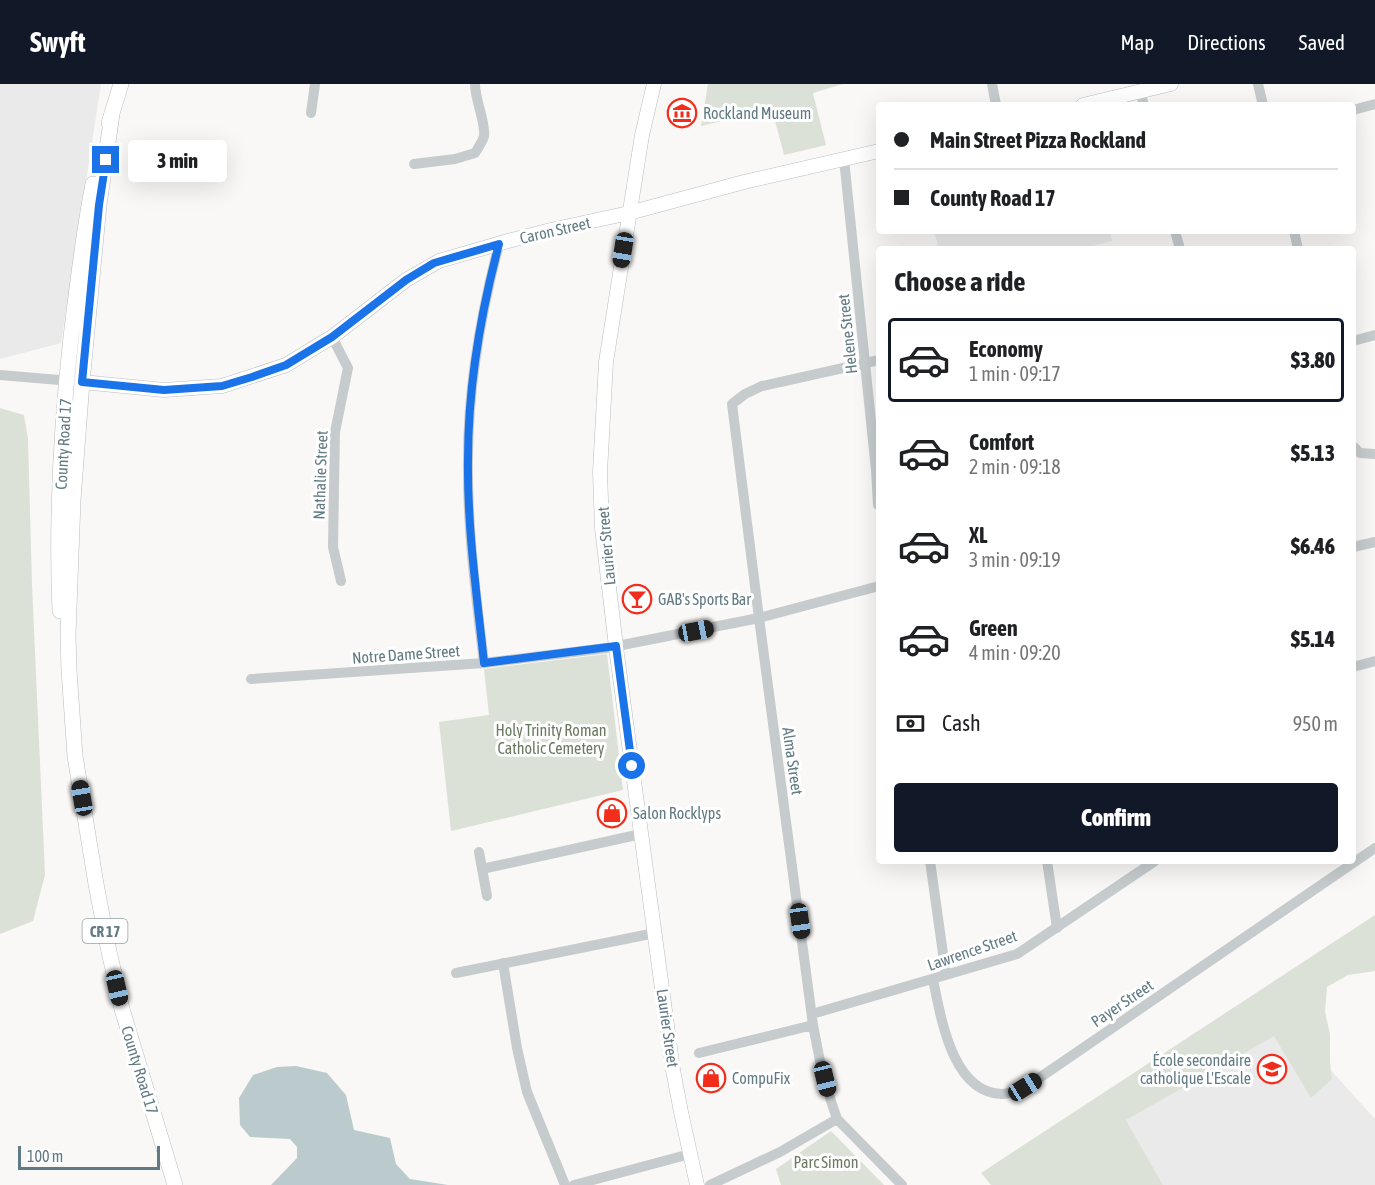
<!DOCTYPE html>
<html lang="en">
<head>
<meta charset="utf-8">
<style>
  body { margin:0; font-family:"Asap Condensed",sans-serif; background:#f2f2f2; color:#202124; height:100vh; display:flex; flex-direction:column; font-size:22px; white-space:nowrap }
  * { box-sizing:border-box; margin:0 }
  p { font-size:20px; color:#757577 }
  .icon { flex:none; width:33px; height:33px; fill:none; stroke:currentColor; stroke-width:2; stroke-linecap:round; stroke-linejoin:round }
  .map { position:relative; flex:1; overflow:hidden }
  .drawer { position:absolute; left:876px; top:162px; width:480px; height:618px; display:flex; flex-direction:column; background:#fff; border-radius:6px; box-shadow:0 6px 24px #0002 }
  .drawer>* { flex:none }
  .top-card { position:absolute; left:876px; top:18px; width:480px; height:132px; border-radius:6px; box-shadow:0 6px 24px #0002; display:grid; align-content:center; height:132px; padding:0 18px; background:#fff }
  .scale { position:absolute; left:18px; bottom:15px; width:142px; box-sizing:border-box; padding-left:6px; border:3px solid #617a84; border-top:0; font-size:16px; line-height:21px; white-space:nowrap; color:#617a84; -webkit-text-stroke:4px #fff; paint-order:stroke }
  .end { position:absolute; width:27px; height:27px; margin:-14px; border:8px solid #1a73e8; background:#fff; box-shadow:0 0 0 3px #fff }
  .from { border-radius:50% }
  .bubble { position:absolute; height:42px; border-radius:6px; background:#fff; box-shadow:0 6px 24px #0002; font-size:20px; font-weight:800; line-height:42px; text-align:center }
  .car { position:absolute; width:18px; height:36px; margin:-18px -9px; border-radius:8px; box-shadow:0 0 4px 2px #0007; background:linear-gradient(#222 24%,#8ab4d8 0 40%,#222 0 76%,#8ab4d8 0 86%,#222 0) }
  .top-card b { display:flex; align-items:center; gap:21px; height:57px; font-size:22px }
  .top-card b+b { border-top:2px solid #e0e0e0 }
  .top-card i { width:15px; height:15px; background:#202124 }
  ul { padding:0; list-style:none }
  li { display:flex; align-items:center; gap:18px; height:84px; margin:0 12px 9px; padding:0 6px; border:3px solid transparent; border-radius:6px }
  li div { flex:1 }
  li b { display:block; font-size:22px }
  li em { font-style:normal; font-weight:800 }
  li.active { border-color:#111827 }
  li>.icon { width:54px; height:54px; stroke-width:1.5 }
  h2 { padding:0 18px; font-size:27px; line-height:72px }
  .pay { display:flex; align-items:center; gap:15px; height:66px; padding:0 18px; font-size:22px }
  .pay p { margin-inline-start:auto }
  .primary-button { display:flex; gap:12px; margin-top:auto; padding:12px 18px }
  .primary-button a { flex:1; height:69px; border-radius:6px; background:#111827; color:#fff; font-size:24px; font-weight:800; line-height:69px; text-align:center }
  header { display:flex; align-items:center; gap:36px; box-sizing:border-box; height:84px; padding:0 30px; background:#111827; color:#fff }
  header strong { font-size:28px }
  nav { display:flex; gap:33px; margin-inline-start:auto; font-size:21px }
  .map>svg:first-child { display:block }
  .built { fill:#e9eae9 }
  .green { fill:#dbe1d6 }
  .water { fill:#bbcbcd }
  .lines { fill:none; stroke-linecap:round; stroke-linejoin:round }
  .secondary-casing { stroke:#b8bfc3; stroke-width:15 }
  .primary-casing { stroke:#b6bdc0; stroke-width:16 }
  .street { stroke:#c6cbce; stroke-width:10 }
  .secondary { stroke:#fff; stroke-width:14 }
  .primary { stroke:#fff; stroke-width:15 }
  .route { stroke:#1a73e8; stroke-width:8 }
  .labels { text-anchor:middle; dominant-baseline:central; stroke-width:6; stroke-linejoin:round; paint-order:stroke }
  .shield { fill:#fff; stroke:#90a2a9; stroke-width:1.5 }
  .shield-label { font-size:15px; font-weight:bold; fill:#617a84 }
  .poi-label { font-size:16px; fill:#617a84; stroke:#fff; text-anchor:start }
  .street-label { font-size:16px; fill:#617a84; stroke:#fff }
  .park-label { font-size:16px; fill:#697a60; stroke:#fff }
</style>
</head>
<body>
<header>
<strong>Swyft</strong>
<nav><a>Map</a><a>Directions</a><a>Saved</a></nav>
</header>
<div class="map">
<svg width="1375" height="1101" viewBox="0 0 1375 1101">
  <rect width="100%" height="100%" fill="#f9f8f6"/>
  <!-- built -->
  <path class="built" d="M0 0H101L61 259 0 275Z
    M934 147H1110L1112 157 1080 165H939Z
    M1289 940 1375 1035V1101H1163L1126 1036Z"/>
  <!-- green -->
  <path class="green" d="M708 0H843L813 9 826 61 784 71 772 25 701 42Z
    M0 324 24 331 28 355 32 500 45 791 33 837 0 850Z
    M607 570 623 706 451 747 439 638 489 631 484 585Z
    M1375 831V887L1348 891 1327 903 1325 928 1330 950V978L1332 995 1311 1014 1274 952 1126 1036 1163 1101H991L981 1089Z
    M831 1047 884 1101H885H781L776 1085Z"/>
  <!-- water -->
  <path class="water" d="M296 982 327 989 346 1011 354 1046 390 1054 396 1080 410 1095 448 1101H271L297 1074V1063L290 1055 250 1053 240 1041 239 1014 253 991 277 983Z"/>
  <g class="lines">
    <!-- secondary casing -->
    <g class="secondary-casing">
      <path id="secondary" d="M654 0 642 51 606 278 600 388 602 444 617 571 673 986 681 1028 697 1101
        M1083 21 1171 0
        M82 298 164 306 222 302 286 281 332 253 406 196 439 177 508 157 551 146 629 129 744 98 879 67"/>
    </g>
    <!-- primary casing -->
    <g class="primary-casing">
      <path id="primary" d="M112 30 99 121 82 298 73 416 68 551 69 586 75 672 96 800 108 863 122 925 175 1101
        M109 39 121 0
        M60 527C56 435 61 344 71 253 77 202 83 151 93 100"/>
    </g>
    <!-- street -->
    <path class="street" d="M992 0 996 21
      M1258 0 1263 21
      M1140 8 1144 21
      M1353 26 1375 20
      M311 29 315 0
      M844 75 876 386 878 421
      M414 80 455 75 475 69C478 64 483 57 484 52 486 39 475 16 475 0
      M1175 147 1180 165
      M1294 147 1298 165
      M332 253 348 284 335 348 333 463 341 497
      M1353 257 1375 251
      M879 276 762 302 745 310 732 320 759 534 813 941 820 977 830 1014 837 1035 902 1101
      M0 291 71 297
      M1353 362 1360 369 1375 370
      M1353 463 1375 458
      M484 579C476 512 467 444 468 375 468 303 481 229 499 160
      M1353 583 1375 577
      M251 595 484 579 607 564 759 534 879 502
      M479 768 487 812
      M930 777 946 891
      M1047 777 1057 844
      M482 785 641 750
      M503 879 517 964 527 1008 565 1101
      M456 889 655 849
      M933 896C941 933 952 1009 1002 1010 1016 1010 1036 996 1048 988L1375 764
      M812 930 1017 870 1155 777
      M699 969 813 941
      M574 1101 690 1070
      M710 1101 780 1068 837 1035"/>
    <!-- secondary -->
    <use href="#secondary" class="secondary"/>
    <!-- primary -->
    <use href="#primary" class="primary"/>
  </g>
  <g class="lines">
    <!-- route -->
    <path class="route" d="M106 76 99 121 82 298 164 306 222 302 252 293 286 281 332 253 406 196 434 179 499 160C481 228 468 304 468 375 467 444 477 511 484 579L616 562 632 682"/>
  </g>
  <!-- icons -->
  <defs>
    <g id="museum-ring" transform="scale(1.5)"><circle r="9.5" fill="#fff" stroke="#f32d1b" stroke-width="1.5"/><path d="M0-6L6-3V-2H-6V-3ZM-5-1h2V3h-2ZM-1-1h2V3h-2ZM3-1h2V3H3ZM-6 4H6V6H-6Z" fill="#f32d1b"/></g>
    <g id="bar-ring" transform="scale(1.5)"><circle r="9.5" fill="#fff" stroke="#f32d1b" stroke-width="1.5"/><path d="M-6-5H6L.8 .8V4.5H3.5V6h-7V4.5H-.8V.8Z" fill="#f32d1b"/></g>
    <g id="shop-ring" transform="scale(1.5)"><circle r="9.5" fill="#fff" stroke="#f32d1b" stroke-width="1.5"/><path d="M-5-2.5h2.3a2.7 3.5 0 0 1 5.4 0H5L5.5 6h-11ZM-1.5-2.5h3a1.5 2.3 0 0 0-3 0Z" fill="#f32d1b"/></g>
    <g id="school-ring" transform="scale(1.5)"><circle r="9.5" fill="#fff" stroke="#f32d1b" stroke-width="1.5"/><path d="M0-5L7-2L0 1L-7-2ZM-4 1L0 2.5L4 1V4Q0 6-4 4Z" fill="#f32d1b"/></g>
  </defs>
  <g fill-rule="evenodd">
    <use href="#museum-ring" x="682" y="29"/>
    <use href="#bar-ring" x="637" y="515"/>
    <use href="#shop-ring" x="612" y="729"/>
    <use href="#school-ring" x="1272" y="985"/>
    <use href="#shop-ring" x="711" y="994"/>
  </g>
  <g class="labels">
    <!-- shield labels -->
    <rect class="shield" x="82.5" y="835" width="45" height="24" rx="4.5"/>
    <g class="shield-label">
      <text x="105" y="847">CR 17</text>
    </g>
    <!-- poi labels -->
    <g class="poi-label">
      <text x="703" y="29">Rockland Museum</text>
      <text x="658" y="515">GAB's Sports Bar</text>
      <text x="633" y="729">Salon Rocklyps</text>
      <text x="1251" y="976" text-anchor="end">École secondaire<tspan x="1251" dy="18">catholique L'Escale</tspan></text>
      <text x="732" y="994">CompuFix</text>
    </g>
    <!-- street labels -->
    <g class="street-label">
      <text transform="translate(555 146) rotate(-13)">Caron Street</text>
      <text transform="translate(847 250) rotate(-96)">Helene Street</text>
      <text transform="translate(63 360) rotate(-87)">County Road 17</text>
      <text transform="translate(320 391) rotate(-88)">Nathalie Street</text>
      <text transform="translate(606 462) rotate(-95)">Laurier Street</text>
      <text transform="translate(406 570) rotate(-4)">Notre Dame Street</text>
      <text transform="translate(793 677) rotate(82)">Alma Street</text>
      <text transform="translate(972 866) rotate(-19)">Lawrence Street</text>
      <text transform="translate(1122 919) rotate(-34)">Payer Street</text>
      <text transform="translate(668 944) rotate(82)">Laurier Street</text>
      <text transform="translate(140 986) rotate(73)">County Road 17</text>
    </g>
    <!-- park labels -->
    <g class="park-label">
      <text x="551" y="646">Holy Trinity Roman<tspan x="551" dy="18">Catholic Cemetery</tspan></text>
      <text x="826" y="1078">Parc Simon</text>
    </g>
  </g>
</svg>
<div class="scale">100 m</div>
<i class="end from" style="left:632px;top:682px"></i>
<i class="end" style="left:106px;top:76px"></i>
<div class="bubble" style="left:128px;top:56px;width:99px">3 min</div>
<i class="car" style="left:623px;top:166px;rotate:189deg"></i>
<i class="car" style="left:696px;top:547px;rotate:79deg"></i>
<i class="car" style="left:82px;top:714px;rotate:350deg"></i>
<i class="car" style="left:800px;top:837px;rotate:172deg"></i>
<i class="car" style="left:117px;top:904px;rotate:167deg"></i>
<i class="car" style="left:825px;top:995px;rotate:166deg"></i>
<i class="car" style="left:1025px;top:1003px;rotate:58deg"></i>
<div class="top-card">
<b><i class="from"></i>Main Street Pizza Rockland</b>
<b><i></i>County Road 17</b>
</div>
<section class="drawer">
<h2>Choose a ride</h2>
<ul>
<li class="active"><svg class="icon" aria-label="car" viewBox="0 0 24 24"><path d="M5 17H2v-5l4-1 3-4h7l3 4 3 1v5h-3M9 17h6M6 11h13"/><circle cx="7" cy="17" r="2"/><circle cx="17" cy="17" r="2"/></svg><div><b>Economy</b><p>1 min · 09:17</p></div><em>$3.80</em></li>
<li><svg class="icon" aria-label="car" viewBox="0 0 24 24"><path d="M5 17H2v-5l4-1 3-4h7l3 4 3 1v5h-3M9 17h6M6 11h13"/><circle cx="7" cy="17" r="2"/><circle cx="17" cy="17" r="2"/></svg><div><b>Comfort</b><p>2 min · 09:18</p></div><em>$5.13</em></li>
<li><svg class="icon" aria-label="car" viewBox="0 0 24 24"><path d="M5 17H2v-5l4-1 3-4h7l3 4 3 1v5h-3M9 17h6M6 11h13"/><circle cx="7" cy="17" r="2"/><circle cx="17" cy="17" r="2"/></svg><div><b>XL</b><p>3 min · 09:19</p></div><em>$6.46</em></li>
<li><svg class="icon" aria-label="car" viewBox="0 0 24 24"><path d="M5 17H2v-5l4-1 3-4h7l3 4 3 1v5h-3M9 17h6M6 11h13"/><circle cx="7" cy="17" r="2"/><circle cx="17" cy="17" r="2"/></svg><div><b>Green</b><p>4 min · 09:20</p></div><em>$5.14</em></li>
</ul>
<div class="pay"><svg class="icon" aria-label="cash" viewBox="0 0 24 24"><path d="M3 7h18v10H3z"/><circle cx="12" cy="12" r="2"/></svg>Cash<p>950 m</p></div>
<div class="primary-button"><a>Confirm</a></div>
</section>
</div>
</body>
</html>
